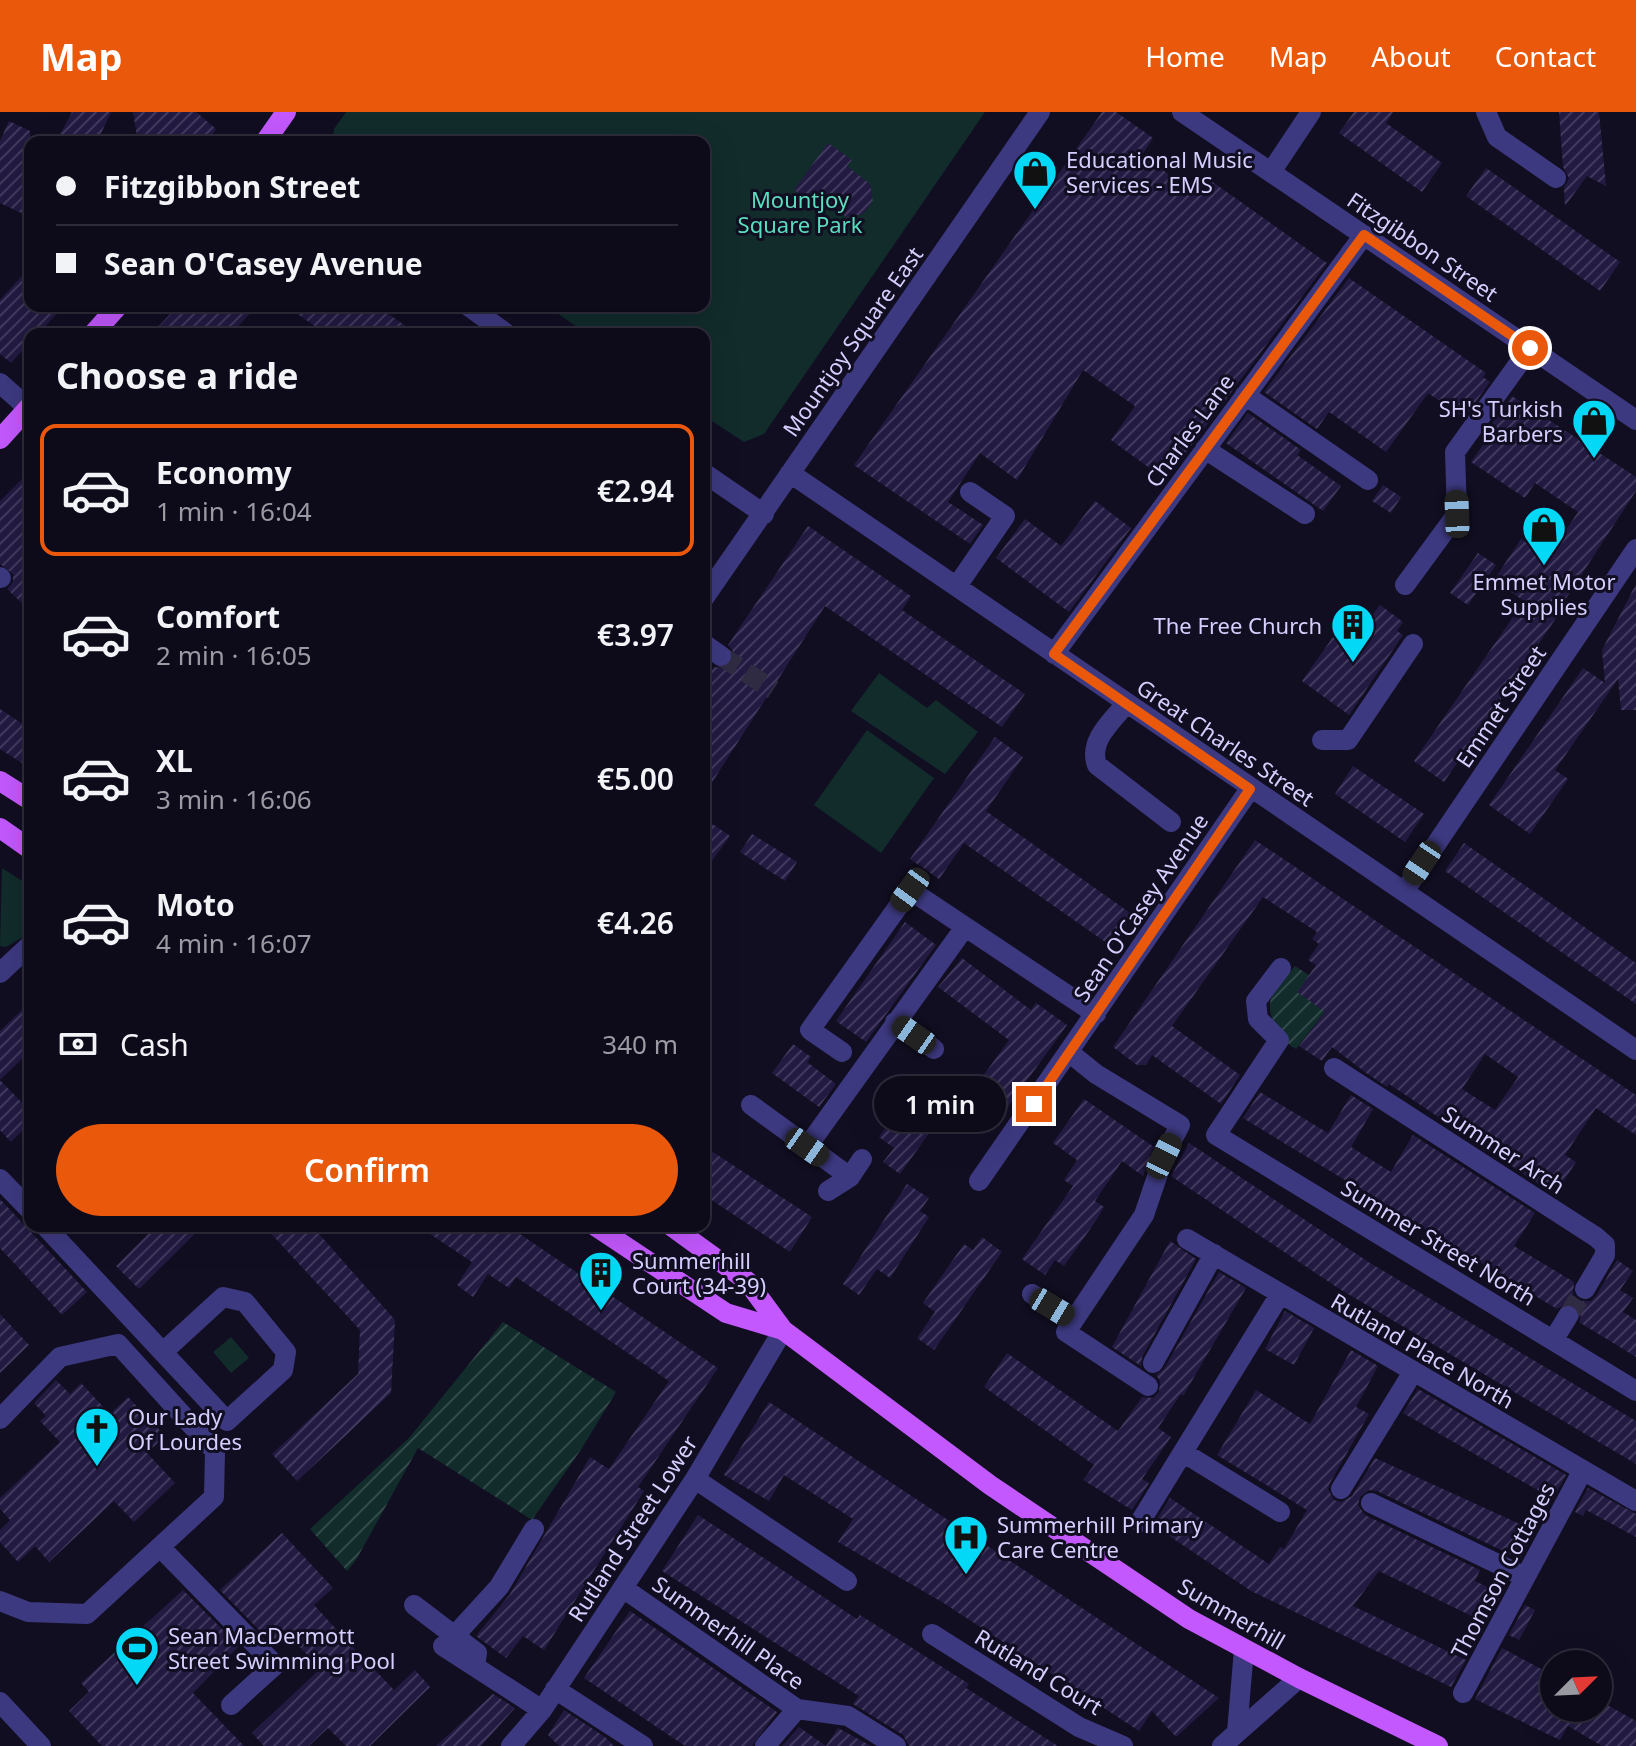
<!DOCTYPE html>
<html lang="en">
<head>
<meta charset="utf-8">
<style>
  body { margin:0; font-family:"Noto Sans",sans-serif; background:#161323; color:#f1f3f6; height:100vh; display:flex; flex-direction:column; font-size:30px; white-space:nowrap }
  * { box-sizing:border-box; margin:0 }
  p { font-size:26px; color:#9a9aa2 }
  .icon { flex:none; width:44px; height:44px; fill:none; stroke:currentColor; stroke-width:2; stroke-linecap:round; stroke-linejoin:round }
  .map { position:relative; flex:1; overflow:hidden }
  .side { position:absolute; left:24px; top:216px; width:686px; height:904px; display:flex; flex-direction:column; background:#0d0a1a; border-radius:16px; box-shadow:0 8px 32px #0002,0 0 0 2px #2d2b39 }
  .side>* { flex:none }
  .hud { position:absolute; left:24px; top:24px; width:686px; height:176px; border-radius:16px; box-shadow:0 8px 32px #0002,0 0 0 2px #2d2b39; display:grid; align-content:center; height:176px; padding:0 32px; background:#0d0a1a }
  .needle { width:52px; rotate:66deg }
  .tools { position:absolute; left:1540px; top:1538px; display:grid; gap:16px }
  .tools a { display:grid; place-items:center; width:72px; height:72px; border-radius:50%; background:#0d0a1a; box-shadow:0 8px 32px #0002,0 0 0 2px #2d2b39; font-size:40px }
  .end { position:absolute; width:36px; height:36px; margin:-18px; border:10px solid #ea580c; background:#fff; box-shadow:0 0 0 4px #fff }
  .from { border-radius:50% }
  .bubble { position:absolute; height:56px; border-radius:28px; background:#0d0a1a; box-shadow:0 8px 32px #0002,0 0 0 2px #2d2b39; font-size:26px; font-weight:600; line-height:56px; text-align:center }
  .car { position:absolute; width:24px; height:48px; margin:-24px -12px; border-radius:10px; box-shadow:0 0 6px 2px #0007; background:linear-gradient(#222 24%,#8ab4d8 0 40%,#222 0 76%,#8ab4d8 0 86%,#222 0) }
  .hud b { display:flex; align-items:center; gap:28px; height:76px; font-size:30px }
  .hud b+b { border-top:2px solid #2d2b39 }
  .hud i { width:20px; height:20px; background:#f1f3f6 }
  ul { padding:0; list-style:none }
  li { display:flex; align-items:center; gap:24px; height:132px; margin:0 16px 12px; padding:0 16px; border:4px solid transparent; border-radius:16px }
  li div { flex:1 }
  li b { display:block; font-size:30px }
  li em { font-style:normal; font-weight:600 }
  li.active { border-color:#ea580c }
  li>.icon { width:72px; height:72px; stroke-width:1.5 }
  h2 { padding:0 32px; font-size:36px; line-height:96px }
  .pay { display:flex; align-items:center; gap:20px; height:88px; padding:0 32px; font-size:30px }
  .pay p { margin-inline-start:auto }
  .cta { display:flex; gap:16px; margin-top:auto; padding:16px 32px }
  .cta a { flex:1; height:92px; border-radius:48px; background:#ea580c; color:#fff; font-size:32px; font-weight:600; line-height:92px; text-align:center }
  header { display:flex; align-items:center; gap:48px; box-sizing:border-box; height:112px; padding:0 40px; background:#ea580c; color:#fff }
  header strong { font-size:38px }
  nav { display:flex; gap:44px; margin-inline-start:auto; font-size:28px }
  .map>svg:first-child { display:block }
  .green { fill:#112c2b }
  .garden { fill:url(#garden-furrows) }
  .building { fill:url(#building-hatch); fill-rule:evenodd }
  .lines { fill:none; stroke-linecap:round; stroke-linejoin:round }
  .minor-tunnel { stroke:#2e2b43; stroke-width:20; stroke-dasharray:20 10; stroke-linecap:butt }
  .minor { stroke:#3d3980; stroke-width:20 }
  .major { stroke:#c258fd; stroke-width:20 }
  .route { stroke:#ea580c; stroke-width:10 }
  .labels { text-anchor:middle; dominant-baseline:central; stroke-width:6; stroke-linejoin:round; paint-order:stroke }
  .poi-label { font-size:22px; fill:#d5cffe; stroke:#110e22; text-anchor:start }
  .park-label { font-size:22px; fill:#5cddbf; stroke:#110e22 }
  .street-label { font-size:22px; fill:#d5cffe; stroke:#110e22 }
</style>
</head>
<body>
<header>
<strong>Map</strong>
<nav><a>Home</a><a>Map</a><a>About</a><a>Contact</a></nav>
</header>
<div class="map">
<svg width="1636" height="1634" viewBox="0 0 1636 1634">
  <defs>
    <pattern id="garden-furrows" width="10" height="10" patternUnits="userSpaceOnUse" patternTransform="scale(2)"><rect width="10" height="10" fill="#112c2b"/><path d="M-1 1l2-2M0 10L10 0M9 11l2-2" fill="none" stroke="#334a4b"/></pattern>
    <pattern id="building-hatch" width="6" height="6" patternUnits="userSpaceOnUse" patternTransform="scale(2)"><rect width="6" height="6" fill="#231a42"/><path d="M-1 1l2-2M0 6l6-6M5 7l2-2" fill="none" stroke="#423a5e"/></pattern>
  </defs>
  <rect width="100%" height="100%" fill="#110e22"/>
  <!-- green -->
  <path class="green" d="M346 0H985L764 322 744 330 704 304V222H587L547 194H704V30H332L334 17Z
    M879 561 927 596 936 588 978 620 945 662 851 599Z
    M867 618 934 666 881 741 814 693Z
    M2 756 30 774V825L26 823 6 835 0 834Z
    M231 1225 249 1246 231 1261 213 1240Z"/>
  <!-- garden -->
  <path class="garden" d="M1295 854 1330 877 1331 892 1296 937C1285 931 1282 924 1276 914 1260 887 1278 875 1295 854Z
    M503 1210 616 1280 582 1336 532 1408 418 1336 356 1448 347 1459 310 1417 409 1326Z"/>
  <!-- building -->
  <path class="building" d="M72 0H111L97 30H56Z
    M133 0H196L216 17 208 30H138Z
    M1102 0H1116L1153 26 1142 43 1193 80 1204 64 1327 151 1166 368 1111 328 1135 294 1083 258 1017 368 980 341 948 390 983 413 970 432 854 353Z
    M1354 0H1393L1386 11 1442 51 1422 80 1339 21Z
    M1559 0H1599L1606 74 1587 64 1565 94 1564 76 1569 66 1563 55Z
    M9 9 30 19V105L0 91V29Z
    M828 31 852 48 847 54 870 72 873 89 863 102 847 105 823 90 818 95 794 78Z
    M1486 56 1620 150 1600 179 1466 84Z
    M30 155V194H64L38 222H30V230L11 251 0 242V188Z
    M1349 166 1486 261 1483 265 1490 270 1464 306 1428 281 1386 340 1329 300 1317 317 1264 280Z
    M178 194H257L231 222H151Z
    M286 194H377L417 222H326Z
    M1512 284 1636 365V379L1563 491 1565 493 1444 670 1414 649 1524 489 1494 468 1521 427 1548 445 1578 400 1535 371 1525 386 1471 350 1489 324 1485 321Z
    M1248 301 1301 338 1297 343 1341 374 1323 399 1226 331Z
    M30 359V499L7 477 13 470V462L0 452V389Z
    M1383 373 1401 385 1391 401 1372 389Z
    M1095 389 1131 416 1069 500 996 446 1025 407 1061 434Z
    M808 414 911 484 902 498 1025 582 1002 615 825 494 704 683V569L714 555 726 556 732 551 733 539 728 533Z
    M1478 441 1496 453 1468 493 1450 481Z
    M1636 472V598H1621L1618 567 1555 658 1568 667 1530 722 1489 693 1583 556 1605 571 1602 538Z
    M1380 493 1403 510 1397 519 1403 523 1349 603 1302 569 1352 498 1359 503 1365 496 1373 502Z
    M0 597 30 617V656L0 637Z
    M995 625 1023 645 986 699 1133 803 1111 834 964 731 939 767 910 747Z
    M1353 654 1424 702 1405 730 1335 682Z
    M704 706 730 724 704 760Z
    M752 722 797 750 785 769 740 740Z
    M1255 728 1636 983V1023L1596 996 1565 1043 1576 1050 1557 1079 1551 1076 1549 1079 1389 972 1387 975 1365 960 1332 935 1322 949 1299 934 1325 900 1297 880 1316 853 1308 848 1319 832 1312 827 1317 820 1263 785 1172 914 1240 963 1221 992 1152 943 1146 953H1137L1113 935ZM1485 942 1518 965 1495 998 1462 977Z
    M1464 731 1636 851V892L1445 759Z
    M905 810 936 833 866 930 836 909Z
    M962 846 1031 898 1036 891 1067 913 1004 1000 973 978 1009 928 938 875Z
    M30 890V939L0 968V919Z
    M793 932 811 945 807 950 836 972 819 995 772 961Z
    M946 963 962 975 900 1062 883 1050 894 1036 879 1025 921 967 935 977Z
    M0 968 30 999V1011L11 1030 0 1018Z
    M1260 980 1328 1021 1351 983 1373 997 1351 1035 1391 1060 1413 1023 1535 1101 1514 1134 1574 1170 1573 1183 1579 1189H1591L1596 1184 1617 1148 1633 1159 1620 1178 1633 1186 1623 1200 1636 1208V1245L1579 1210 1581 1204 1575 1193 1568 1191 1557 1197 1243 1006Z
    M1084 987 1154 1035 1143 1064 1122 1049 1095 1089 1104 1095 1095 1110 1064 1154 1055 1148 1045 1163 1022 1147 1073 1074 1064 1068 1077 1048 1053 1031Z
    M1189 1031 1370 1151 1636 1309V1352L1338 1176 1171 1064Z
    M713 1040 812 1105 790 1140 704 1083V1054Z
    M907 1072 929 1086 920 1099 929 1105 890 1166 877 1157 859 1183 843 1172Z
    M0 1087 87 1180 62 1203 0 1136Z
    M156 1114H203L139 1177 116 1154Z
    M264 1114H312L395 1208 391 1281 297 1369 272 1342 358 1262 360 1218Z
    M418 1114H508L718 1256 638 1375 644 1379 544 1538 523 1524 506 1546 476 1524 510 1482 590 1345 609 1357 669 1269 516 1165 509 1176 488 1162 473 1185 457 1173 472 1150Z
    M982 1125 1002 1140 934 1238 917 1226 935 1200 923 1191 964 1132 973 1138Z
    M1170 1129 1196 1147 1142 1245 1141 1254 1112 1235Z
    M1219 1160 1246 1176 1183 1284 1181 1282 1158 1316 1171 1325 1142 1367 1149 1371 1132 1398 1083 1368 1094 1353 984 1275 1007 1241 1118 1319 1142 1285 1153 1286 1159 1280 1160 1269 1156 1263 1164 1257Z
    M1285 1199 1314 1216 1294 1253 1265 1237Z
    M0 1202 29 1233 0 1261Z
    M1351 1238 1378 1254 1356 1295 1369 1302 1330 1371 1328 1377 1334 1388 1341 1390 1352 1384 1375 1346 1535 1419 1520 1447 1377 1379 1369 1378 1360 1385 1358 1393 1365 1403 1480 1458 1475 1469 1502 1482 1486 1511 1379 1459 1353 1494 1466 1548 1451 1575 1251 1479 1153 1413 1170 1386 1269 1452 1280 1435 1284 1437 1307 1398 1217 1343 1256 1278 1310 1312Z
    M56 1268 70 1282 81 1271 110 1302 128 1285 165 1324 147 1341 175 1371 134 1410 114 1389 49 1450 35 1434 18 1450 0 1430V1418L10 1408 0 1397V1386L60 1330 40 1309 46 1304 34 1291Z
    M1418 1277 1566 1363 1553 1387 1403 1301Z
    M769 1290 995 1439 1219 1586 1176 1625 1152 1599 1139 1619 942 1490 838 1430 853 1407 784 1363 769 1389 724 1363Z
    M1588 1376 1636 1402V1425L1586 1398 1583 1404 1575 1400Z
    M698 1403 857 1507 860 1503 969 1572 966 1576 1058 1634H909L903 1623 853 1592 859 1584 662 1459Z
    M282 1421 333 1476 314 1493 348 1530 394 1578 415 1558 430 1575 370 1634H346L328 1616 309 1634H264L252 1621 320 1557 286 1520 273 1532 220 1478Z
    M183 1478 239 1534 193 1581 244 1634H102L69 1599 89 1580 81 1571Z
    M1525 1493 1535 1498 1519 1528 1509 1523Z
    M630 1499 777 1600 752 1634H685L584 1566Z
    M1502 1536 1554 1564V1596H1598V1588L1636 1609V1634H1602L1568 1614 1560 1628 1475 1587Z
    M493 1582 515 1596 481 1634H436Z
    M564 1598 605 1625 614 1634H559L548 1623Z
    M799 1615 826 1634 838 1616 871 1634H782Z"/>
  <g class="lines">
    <!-- minor-tunnel -->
    <path class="minor-tunnel" d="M721 544 773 578
      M1568 1204 1585 1177"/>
    <!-- minor -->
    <path class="minor" d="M1182 0 1636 308
      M1486 0 1497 25 1556 66
      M1271 60 1311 0
      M468 194 507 222
      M0 271 28 296
      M1245 283 1368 368
      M1205 337 1305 402
      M704 361 764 402
      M790 361 1636 938
      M0 465 1 466
      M1405 473 1457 402 1455 340 1530 236
      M957 474 1005 404 970 380
      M704 486 1040 0
      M704 532 721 544
      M1054 542 1364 123
      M1126 592C1112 609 1088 629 1097 653L1171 710
      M1322 628H1348L1413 532
      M1405 778 1636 437
      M1281 856 1256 889 1258 907 1279 928 1216 1023 1636 1279
      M0 861 30 833
      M895 910 934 937
      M842 940 810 918 910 778 1096 902
      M1070 941 1096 962 1180 1013 1164 1044 1144 1103 1066 1220 1148 1274
      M1334 956 1596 1125 1605 1133V1143L1585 1177
      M751 993 850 1065
      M807 1035 965 815
      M0 1067 30 1098
      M979 1069 1250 677
      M828 1079 850 1065 862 1047
      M45 1114 227 1309 283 1258 286 1240 245 1190 223 1185 163 1240
      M1187 1127 1636 1389
      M1032 1182 1073 1207
      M1554 1227 1568 1204
      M1153 1251 1214 1142
      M0 1307 60 1245 118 1232 215 1339 214 1385 87 1502 28 1500 0 1489
      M1184 1341 1280 1400
      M695 1367 847 1469
      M1341 1377 1413 1260
      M1371 1391 1525 1465
      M1140 1410 1279 1184
      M160 1435 275 1553 231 1593
      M623 1476 797 1597 848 1604 896 1634
      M414 1493 477 1541 475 1554
      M456 1522 499 1475 534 1417
      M932 1522 1079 1615 1123 1634
      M443 1534 542 1598
      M555 1577 643 1634
      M1463 1581 1583 1358
      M0 1590 41 1634
      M1237 1620 1244 1537
      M511 1634 542 1598 695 1367 783 1218
      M765 1634 797 1597
      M1222 1634 1299 1566"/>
    <!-- major -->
    <path class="major" d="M265 30 286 0
      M93 222 118 194
      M0 327 30 294
      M0 669 30 688
      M0 716 30 737
      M595 1114 726 1201 783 1218
      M671 1114 747 1169 783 1218 990 1373 1189 1507 1299 1566 1438 1634"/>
  </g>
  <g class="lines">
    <!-- route -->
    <path class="route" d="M1034 992 1250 677 1054 542 1364 123 1530 236"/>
  </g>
  <!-- icons -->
  <defs>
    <g id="shop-pin" transform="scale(2.3)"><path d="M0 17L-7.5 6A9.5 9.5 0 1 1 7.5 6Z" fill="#03d9f6" stroke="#110e22"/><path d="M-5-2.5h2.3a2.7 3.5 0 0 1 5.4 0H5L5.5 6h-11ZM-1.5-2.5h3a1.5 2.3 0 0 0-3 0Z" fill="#111"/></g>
    <g id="building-pin" transform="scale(2.3)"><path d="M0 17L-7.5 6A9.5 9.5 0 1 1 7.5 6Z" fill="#03d9f6" stroke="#110e22"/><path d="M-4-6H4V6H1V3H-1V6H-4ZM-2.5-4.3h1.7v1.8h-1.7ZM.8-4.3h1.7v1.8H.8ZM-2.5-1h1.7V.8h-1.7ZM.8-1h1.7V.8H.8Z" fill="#111"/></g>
    <g id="church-pin" transform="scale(2.3)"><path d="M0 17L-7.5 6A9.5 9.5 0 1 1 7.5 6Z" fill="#03d9f6" stroke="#110e22"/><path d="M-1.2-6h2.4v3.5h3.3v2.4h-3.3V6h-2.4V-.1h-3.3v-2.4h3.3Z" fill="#111"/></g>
    <g id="hospital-pin" transform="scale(2.3)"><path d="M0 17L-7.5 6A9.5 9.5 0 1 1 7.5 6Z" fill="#03d9f6" stroke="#110e22"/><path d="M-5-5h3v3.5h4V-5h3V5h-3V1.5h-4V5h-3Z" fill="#111"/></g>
    <g id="stadium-pin" transform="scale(2.3)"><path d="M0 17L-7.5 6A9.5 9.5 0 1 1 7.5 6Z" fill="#03d9f6" stroke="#110e22"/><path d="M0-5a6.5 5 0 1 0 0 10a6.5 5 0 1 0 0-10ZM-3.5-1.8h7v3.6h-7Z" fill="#111"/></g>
  </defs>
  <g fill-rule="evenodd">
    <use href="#shop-pin" x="1035" y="60"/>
    <use href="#shop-pin" x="1594" y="309"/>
    <use href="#shop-pin" x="1544" y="416"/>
    <use href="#building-pin" x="1353" y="513"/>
    <use href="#building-pin" x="601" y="1161"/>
    <use href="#church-pin" x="97" y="1317"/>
    <use href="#hospital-pin" x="966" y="1425"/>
    <use href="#stadium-pin" x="137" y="1536"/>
  </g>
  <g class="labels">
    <!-- poi labels -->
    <g class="poi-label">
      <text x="1066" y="47">Educational Music<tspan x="1066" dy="25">Services - EMS</tspan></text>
      <text x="1563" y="296" text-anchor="end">SH's Turkish<tspan x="1563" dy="25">Barbers</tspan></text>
      <text x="1544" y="469" text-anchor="middle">Emmet Motor<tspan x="1544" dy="25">Supplies</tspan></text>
      <text x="1322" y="513" text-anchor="end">The Free Church</text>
      <text x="632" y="1148">Summerhill<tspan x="632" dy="25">Court (34-39)</tspan></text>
      <text x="128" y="1304">Our Lady<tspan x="128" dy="25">Of Lourdes</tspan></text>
      <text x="997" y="1412">Summerhill Primary<tspan x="997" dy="25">Care Centre</tspan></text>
      <text x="168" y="1523">Sean MacDermott<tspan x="168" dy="25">Street Swimming Pool</tspan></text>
    </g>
    <!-- park labels -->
    <g class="park-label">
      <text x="800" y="87">Mountjoy<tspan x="800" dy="25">Square Park</tspan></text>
    </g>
    <!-- street labels -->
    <g class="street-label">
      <text transform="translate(1423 134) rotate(34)">Fitzgibbon Street</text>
      <text transform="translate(852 229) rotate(-55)">Mountjoy Square East</text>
      <text transform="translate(1189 318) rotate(-54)">Charles Lane</text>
      <text transform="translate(1500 594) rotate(-56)">Emmet Street</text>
      <text transform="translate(1226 630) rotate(34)">Great Charles Street</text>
      <text transform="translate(1140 795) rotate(-56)">Sean O'Casey Avenue</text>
      <text transform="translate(1504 1037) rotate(33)">Summer Arch</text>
      <text transform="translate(1439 1130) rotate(31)">Summer Street North</text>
      <text transform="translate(1423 1238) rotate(30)">Rutland Place North</text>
      <text transform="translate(632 1416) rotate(-57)">Rutland Street Lower</text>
      <text transform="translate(1502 1458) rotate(-62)">Thomson Cottages</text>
      <text transform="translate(1232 1501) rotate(30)">Summerhill</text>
      <text transform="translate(729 1520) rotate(35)">Summerhill Place</text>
      <text transform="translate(1039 1559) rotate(31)">Rutland Court</text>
    </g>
  </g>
</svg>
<div class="tools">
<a><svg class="needle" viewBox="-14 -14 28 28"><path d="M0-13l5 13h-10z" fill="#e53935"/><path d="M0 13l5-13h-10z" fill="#9a9aa2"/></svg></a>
</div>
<i class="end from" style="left:1530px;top:236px"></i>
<i class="end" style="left:1034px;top:992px"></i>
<div class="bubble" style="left:874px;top:964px;width:132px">1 min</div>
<i class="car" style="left:1457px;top:402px;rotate:358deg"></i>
<i class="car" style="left:1422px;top:751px;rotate:214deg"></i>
<i class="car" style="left:910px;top:778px;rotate:216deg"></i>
<i class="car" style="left:914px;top:923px;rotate:305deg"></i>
<i class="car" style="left:807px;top:1035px;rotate:125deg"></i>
<i class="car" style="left:1164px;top:1044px;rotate:26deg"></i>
<i class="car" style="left:1052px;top:1195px;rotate:121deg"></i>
<div class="hud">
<b><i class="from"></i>Fitzgibbon Street</b>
<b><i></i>Sean O'Casey Avenue</b>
</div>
<section class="side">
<h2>Choose a ride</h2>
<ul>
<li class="active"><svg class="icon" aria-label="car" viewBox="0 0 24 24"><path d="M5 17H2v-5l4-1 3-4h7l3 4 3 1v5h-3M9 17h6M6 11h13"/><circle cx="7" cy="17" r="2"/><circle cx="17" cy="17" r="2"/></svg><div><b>Economy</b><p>1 min · 16:04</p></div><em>€2.94</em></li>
<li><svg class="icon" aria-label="car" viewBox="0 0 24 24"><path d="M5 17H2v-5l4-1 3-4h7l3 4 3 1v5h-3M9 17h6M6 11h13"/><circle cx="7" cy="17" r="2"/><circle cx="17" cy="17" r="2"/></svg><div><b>Comfort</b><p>2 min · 16:05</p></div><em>€3.97</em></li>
<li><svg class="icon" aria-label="car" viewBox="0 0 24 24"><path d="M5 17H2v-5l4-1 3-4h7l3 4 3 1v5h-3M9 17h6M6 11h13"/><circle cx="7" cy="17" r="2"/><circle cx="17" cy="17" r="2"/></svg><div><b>XL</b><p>3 min · 16:06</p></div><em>€5.00</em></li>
<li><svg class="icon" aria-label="car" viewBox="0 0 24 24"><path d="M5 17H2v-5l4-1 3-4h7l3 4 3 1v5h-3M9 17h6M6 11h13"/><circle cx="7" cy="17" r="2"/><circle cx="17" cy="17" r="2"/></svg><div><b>Moto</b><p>4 min · 16:07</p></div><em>€4.26</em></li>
</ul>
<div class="pay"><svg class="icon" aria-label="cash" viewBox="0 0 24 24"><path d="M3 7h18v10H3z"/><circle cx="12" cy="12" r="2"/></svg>Cash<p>340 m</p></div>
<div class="cta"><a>Confirm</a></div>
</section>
</div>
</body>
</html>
